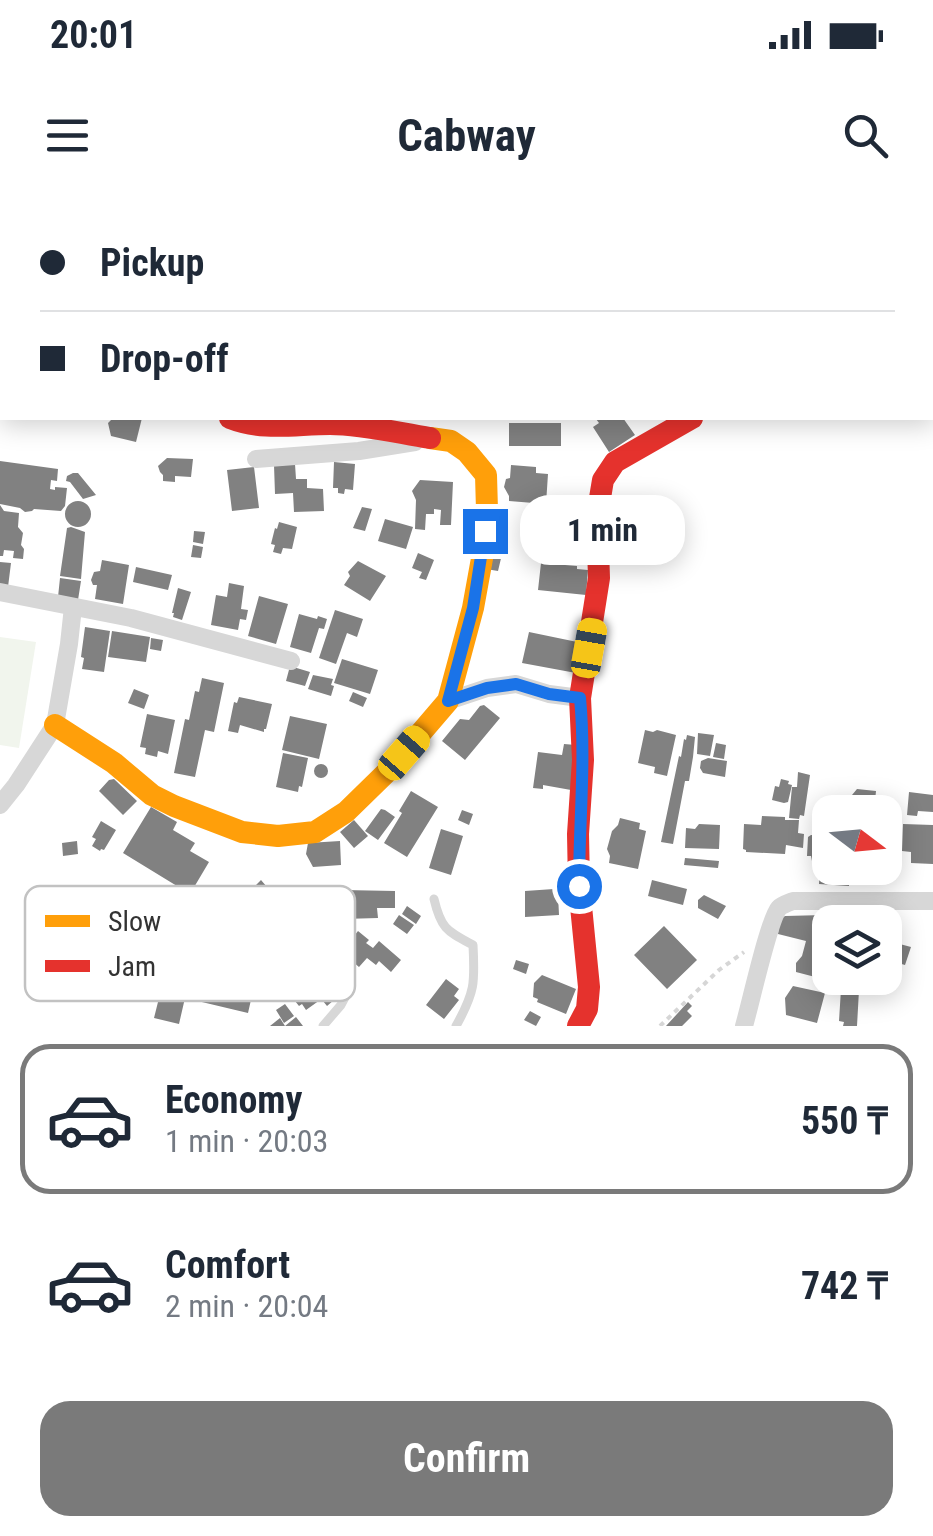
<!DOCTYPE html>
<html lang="en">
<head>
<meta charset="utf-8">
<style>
  body { margin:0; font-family:"Roboto Condensed",sans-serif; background:#f6f6f7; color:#1f2937; height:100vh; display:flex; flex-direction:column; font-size:38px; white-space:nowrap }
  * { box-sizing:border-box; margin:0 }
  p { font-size:32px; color:#747a83 }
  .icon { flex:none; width:55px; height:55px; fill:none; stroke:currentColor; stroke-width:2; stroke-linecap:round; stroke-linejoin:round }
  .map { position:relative; height:826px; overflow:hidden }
  .side { display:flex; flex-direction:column; background:#fff; flex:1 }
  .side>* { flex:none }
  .hud { position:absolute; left:0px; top:0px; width:935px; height:220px; box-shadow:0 5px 25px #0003; display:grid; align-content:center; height:220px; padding:0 40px; background:#fff }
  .needle { width:65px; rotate:106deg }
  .tools { position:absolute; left:812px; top:595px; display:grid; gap:20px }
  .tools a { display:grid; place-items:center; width:90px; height:90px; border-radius:20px; background:#fff; box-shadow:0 5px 25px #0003; font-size:50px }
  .end { position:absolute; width:45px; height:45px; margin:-22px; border:12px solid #1a73e8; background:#fff; box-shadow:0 0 0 5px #fff }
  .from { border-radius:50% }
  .bubble { position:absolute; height:70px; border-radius:30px; background:#fff; box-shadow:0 5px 25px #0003; font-size:32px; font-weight:700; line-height:70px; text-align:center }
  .car { position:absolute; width:30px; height:60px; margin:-30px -15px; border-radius:12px; box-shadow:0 0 8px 2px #0007; background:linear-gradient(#f5c518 24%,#345 0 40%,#f5c518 0 76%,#345 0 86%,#f5c518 0) }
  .hud b { display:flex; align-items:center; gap:35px; height:95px; font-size:38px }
  .hud b+b { border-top:2px solid #e0e1e3 }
  .hud i { width:25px; height:25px; background:#1f2937 }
  ul { padding:18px 0 0; list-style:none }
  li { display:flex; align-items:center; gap:30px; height:150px; margin:0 20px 15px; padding:0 20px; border:5px solid transparent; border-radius:30px }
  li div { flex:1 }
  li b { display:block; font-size:38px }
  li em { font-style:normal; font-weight:700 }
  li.current { border-color:#7a7a7a }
  li>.icon { width:90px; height:90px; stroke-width:1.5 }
  .cta { display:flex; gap:20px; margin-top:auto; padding:20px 40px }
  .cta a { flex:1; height:115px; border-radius:30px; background:#7a7a7a; color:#fff; font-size:40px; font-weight:700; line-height:115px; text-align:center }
  .status { display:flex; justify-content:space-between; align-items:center; height:70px; padding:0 50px; background:#fff; direction:ltr }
  .status svg { height:28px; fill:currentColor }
  header { display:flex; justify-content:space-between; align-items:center; height:130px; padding:0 40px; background:#fff; font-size:45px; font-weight:700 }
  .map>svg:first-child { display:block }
  .green { fill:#f1f5ed }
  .building { fill:#818181 }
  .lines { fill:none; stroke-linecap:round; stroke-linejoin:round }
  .path { stroke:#d6d6d6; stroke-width:4; stroke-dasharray:5 5; stroke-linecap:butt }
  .lane { stroke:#d7d7d7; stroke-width:9 }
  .street { stroke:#d7d7d7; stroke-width:18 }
  .slow { stroke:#ff9f0a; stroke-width:22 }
  .jam { stroke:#e5322d; stroke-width:22 }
  .route { stroke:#1a73e8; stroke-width:12 }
  .key { fill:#fff; stroke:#c2c2c2; stroke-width:2.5 }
  .key-label { font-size:28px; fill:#333 }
</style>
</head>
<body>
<div class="status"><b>20:01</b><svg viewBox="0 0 49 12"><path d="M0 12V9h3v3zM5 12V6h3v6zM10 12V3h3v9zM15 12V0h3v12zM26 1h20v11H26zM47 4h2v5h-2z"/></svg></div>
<header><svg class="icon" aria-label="menu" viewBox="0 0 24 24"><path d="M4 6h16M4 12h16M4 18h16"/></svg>Cabway<svg class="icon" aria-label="search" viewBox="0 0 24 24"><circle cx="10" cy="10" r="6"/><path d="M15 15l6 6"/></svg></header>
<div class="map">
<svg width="933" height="826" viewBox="0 0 933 826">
  <rect width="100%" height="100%" fill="#fff"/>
  <!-- green -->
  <path class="green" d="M0 437 36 442 19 548 0 545Z"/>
  <!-- building -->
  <path class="building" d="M113 218H142L136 242 111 236 108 223Z
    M599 218H623L635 235 609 252 593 227 599 223 596 219Z
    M509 223H561V246H509Z
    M167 258 193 259 191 277 175 276V282L163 281V275L160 272 158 266Z
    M0 261 58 269 57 281 51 280 50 289 55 290V287L67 288 65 306 61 311 34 309 32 311 25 312 20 308 0 304Z
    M334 262 355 264 353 290 345 289 344 294 338 293V288H333Z
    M295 264 296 279H307V288L323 289 324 311 294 312 293 293 275 294 274 265Z
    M511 265 536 267V273L548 274 546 304 509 301V296L504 287 506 279 510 278Z
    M254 267 259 308 232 311 227 270Z
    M73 273H78L96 295 83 299 70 282 66 281 67 276Z
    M420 280 453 282 451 325H440L441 310 434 309V314H426L425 330 415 329 416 300 412 291Z
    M65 314a13 13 0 1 1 26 0a13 13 0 1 1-26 0Z
    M0 305 4 311 19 313 18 327 23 333 21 345 24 349 23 359 13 358 14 351 4 350 3 356H0Z
    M362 307 372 309 365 331 353 328Z
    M385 319 413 327 406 349 378 341Z
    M279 322 297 327 292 349 283 348 281 354 273 352 275 345 271 344 275 328 277 329Z
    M71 327 85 332 81 379 60 376 67 328Z
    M548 328 578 330 576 358 546 356Z
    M194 331 205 332 203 344 193 342Z
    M193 345 203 347 201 358 191 357Z
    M488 348 503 350 498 371 486 369Z
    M418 353 434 360 426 380 419 378 422 372 412 368Z
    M102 360 129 365 123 404 95 399 97 385H93L91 380 94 372 100 371Z
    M358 361 386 376 370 401 344 385 350 376 348 372Z
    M0 362 11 363 8 387 0 386Z
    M541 363 577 366V369L588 370 586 395 538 390Z
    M136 367 172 375 168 390 133 382Z
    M60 378 81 381 78 400 58 397Z
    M229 383 244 386 241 409 248 410 246 420 240 419 238 430 211 425 216 395 227 397Z
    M178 388 191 392 182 420 173 417 174 413H172Z
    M259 396 288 404 276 444 248 436Z
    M335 410 363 419 357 437 347 433 336 464 319 458Z
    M299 414 317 419 318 416 327 419 324 429 319 428 311 453 290 447Z
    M85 427 110 431 104 472 82 469 84 458 81 457Z
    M112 431 150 437 146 462 108 457Z
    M529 432 582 443 576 473 522 463Z
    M151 438 163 440 161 451 150 449Z
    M342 459 378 470 370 494 334 483Z
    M290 466 310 472 305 486 286 481Z
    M313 475 333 479 331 485 334 486 331 496 308 489Z
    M202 478 224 483 214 532 205 530 195 577 174 573 185 519 189 520 195 491 199 492Z
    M134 489 149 495 144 509 128 503Z
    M353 492 367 498 363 507 349 501Z
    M239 497 272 504 266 529H264V532L240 525 238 533 228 531 234 502 237 503Z
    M484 505 500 518 465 560 442 541 460 519 469 520 480 506Z
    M147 514 175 520 168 554 158 551 157 557 145 554 146 548 140 547Z
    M290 516 327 524 319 559 282 550Z
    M645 530 653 532 657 530 676 535 667 576 654 573 655 567 638 563Z
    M698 533 714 535 710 556 697 554Z
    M687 535 695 537 693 557 689 581H685L673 644 661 642 679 556 681 557 684 539 686 540Z
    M716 543 726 545 724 559 713 557Z
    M564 544 576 545 571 590 543 585V589L533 588 538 552 562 555Z
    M283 553 308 558 302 587 299 586 298 592 276 587Z
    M708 558 727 561 725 577 703 573 700 568 701 561Z
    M314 571a7 7 0 1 1 14 0a7 7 0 1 1-14 0Z
    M798 572 810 575 804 616 800 615 799 619 789 618 792 587H797Z
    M114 579 137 601 123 615 99 591 109 580Z
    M781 579 789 581 788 584 792 585 788 602 784 603 772 600 775 586 779 587Z
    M857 589 876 591 874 612H850L852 595Z
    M411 591 438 607 407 657 384 643 402 613 399 611Z
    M909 592 933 595V612L918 611 917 616 907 615Z
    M151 607 177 622 173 630 195 643 190 651 209 662 190 694 123 653Z
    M381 609 385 610 395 617 378 640 365 631Z
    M462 610 473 614 469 625 458 620Z
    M762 616 785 617V620H799L798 633 804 634 803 648 786 645 785 654 746 652V650L743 649 744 624 761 625Z
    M620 618 640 623 639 629 646 631 638 669 609 663 610 656 607 649 612 631 618 625Z
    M354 620 368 636 354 648 340 632Z
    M101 621 116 630 104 650 101 649 100 651 92 646 96 639 92 637Z
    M699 624 720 625 719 649 685 648 686 628 695 629Z
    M903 624 933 625V664L911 663V652L902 651Z
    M441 629 463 636 451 675 429 668Z
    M811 635 830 636V659L821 658 820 662 816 663 812 661 811 656H807L808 637Z
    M77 641 78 654 63 656 62 643Z
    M340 641 341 665 313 667 306 654 308 643Z
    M685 658 719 661 718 668 684 665Z
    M820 668 850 670 853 672 852 684 849 683V686L819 684Z
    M261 680 284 707 268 724 246 699 251 690Z
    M652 680 687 689 683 705 648 696Z
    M554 689V694H558L559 715 525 717V691Z
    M343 690 395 691V708H377L378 718 343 719 338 699Z
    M704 695 726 706 718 719 698 708V700Z
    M407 706 421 716 416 724 402 714Z
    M864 714 867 716 865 722H830V778H848L847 782 842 784 796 772V763L802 756 806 741 778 734 780 720 785 716Z
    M896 714 897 720 882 722 881 716Z
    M399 715 414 725 407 734 393 724Z
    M664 726 697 760 667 789 634 755Z
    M358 731 369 740 366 743 373 748 379 741 401 760 391 772 379 761 376 765 367 758 359 767 341 752Z
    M896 743 911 747 905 765 891 761Z
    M516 760 529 764 526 774 513 769Z
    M317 763 324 772 331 766 335 772 328 778 341 794 327 806 302 775Z
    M166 770 253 791 248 813 185 798 179 824 154 818Z
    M542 775 576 789 566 814 537 802 538 799 533 797 534 783Z
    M446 779 459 789 454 796 459 800 444 819 426 805Z
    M308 783 320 800 306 810 302 804 299 806 291 796Z
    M793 786 825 793 817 823 786 815 785 798Z
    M841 789 859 790 857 826H843L844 822 839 821Z
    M688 802 692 806 687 811 692 816 682 826H666Z
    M285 804 294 816 284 823 276 810Z
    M530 811 541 817 536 826 524 820Z
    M296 817 303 826H270L280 818 285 826Z"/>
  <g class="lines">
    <!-- path -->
    <path class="path" d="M660 826 719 770 744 752"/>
    <!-- lane -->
    <path class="lane" d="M434 699C441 729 447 731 473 745 475 783 475 792 456 826
      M255 762 300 735 312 737 350 788 341 805 323 826"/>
    <!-- street -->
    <path class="street" d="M932 49H933
      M0 156 2 154
      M256 259 359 251 415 242
      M0 392 131 418 291 461
      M448 501 487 488 516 484 549 494 580 498
      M0 605 16 585 55 525 69 444 73 407
      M744 826C750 806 769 719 779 708 782 705 788 703 793 701H933"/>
    <!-- slow -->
    <path class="slow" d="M55 525 114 563 152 595 174 606 242 632 278 636 315 632 346 612 389 570 448 501 473 408 483 353 487 310 486 275 467 252 451 241 430 238"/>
    <!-- jam -->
    <path class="jam" d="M230 218C263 231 295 224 330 224 363 224 398 233 430 238
      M578 826 587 809 589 787 579 686 578 634 583 560 580 498 599 378 597 316 603 280 615 262 692 218"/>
  </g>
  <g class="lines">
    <!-- route -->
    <path class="route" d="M485 331 473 408 448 501 487 488 516 484 549 494 580 498C586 560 579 623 579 686"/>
  </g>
  <!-- legend -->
  <rect x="25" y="686" width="330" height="115" rx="15" class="key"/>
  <rect x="45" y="715" width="45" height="12" fill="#ff9f0a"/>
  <rect x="45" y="760" width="45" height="12" fill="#e5322d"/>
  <g class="key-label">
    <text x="108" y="731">Slow</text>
    <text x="108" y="776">Jam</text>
  </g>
</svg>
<div class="tools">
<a><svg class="needle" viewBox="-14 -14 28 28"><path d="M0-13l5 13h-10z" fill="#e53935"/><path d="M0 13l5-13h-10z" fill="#747a83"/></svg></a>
<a><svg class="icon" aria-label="layers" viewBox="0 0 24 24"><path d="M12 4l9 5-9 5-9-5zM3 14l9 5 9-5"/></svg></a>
</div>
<i class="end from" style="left:579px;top:686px"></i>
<i class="end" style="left:485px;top:331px"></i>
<div class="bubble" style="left:520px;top:295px;width:165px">1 min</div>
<i class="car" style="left:589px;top:448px;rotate:10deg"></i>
<i class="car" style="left:404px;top:553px;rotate:41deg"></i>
<div class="hud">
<b><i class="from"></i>Pickup</b>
<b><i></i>Drop-off</b>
</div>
</div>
<section class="side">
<ul>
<li class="current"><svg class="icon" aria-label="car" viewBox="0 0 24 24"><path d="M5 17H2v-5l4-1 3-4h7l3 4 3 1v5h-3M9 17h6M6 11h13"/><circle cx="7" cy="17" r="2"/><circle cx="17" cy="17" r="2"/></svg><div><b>Economy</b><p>1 min · 20:03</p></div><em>550 ₸</em></li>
<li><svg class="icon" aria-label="car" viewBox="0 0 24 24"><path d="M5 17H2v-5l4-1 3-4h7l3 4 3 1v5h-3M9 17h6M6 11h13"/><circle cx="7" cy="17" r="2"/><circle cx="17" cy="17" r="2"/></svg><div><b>Comfort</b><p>2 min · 20:04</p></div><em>742 ₸</em></li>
</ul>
<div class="cta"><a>Confirm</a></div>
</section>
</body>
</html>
